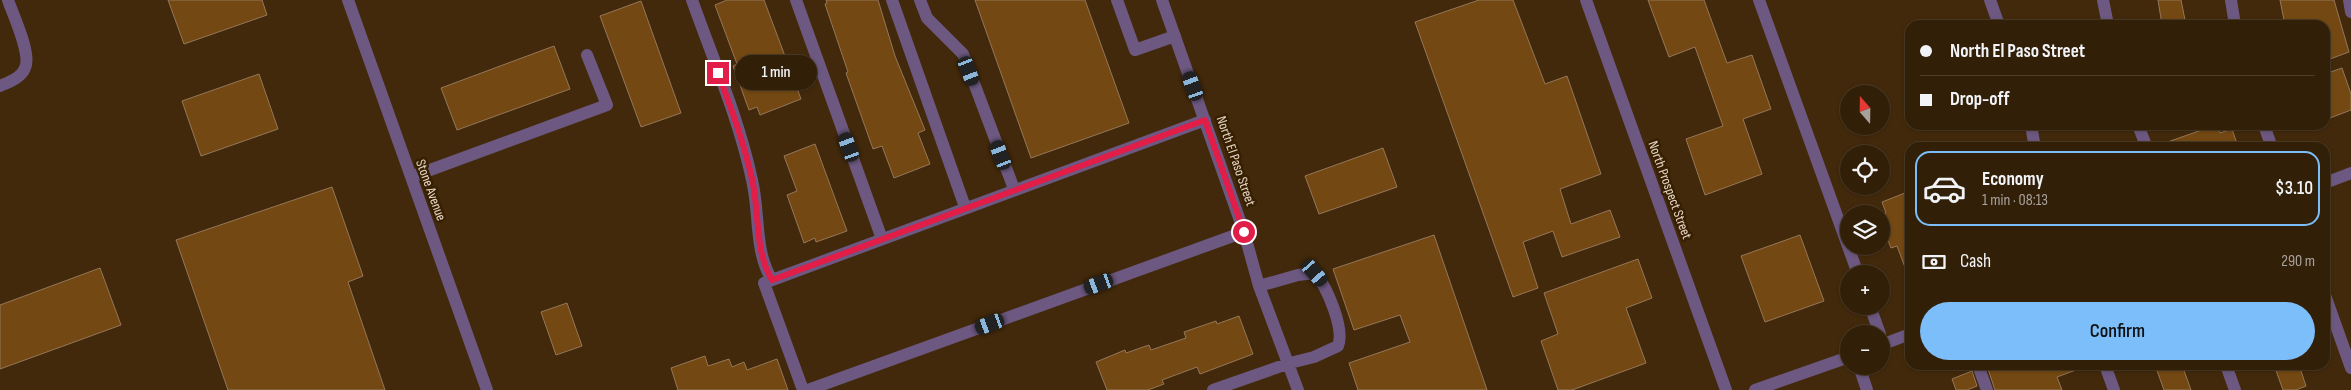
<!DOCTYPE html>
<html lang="en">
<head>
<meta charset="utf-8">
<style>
  body { margin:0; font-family:"Sofia Sans Condensed",sans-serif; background:#3a2712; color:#f1f3f6; height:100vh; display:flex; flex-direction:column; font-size:19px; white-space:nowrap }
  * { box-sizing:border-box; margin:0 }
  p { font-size:16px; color:#a8a29c }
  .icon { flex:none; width:28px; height:28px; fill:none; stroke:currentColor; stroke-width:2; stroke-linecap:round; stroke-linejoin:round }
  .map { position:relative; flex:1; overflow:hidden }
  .panel { position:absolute; left:1905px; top:142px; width:425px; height:228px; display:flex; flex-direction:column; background:#321f08; border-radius:15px; box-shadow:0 1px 4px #0004,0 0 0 1px #4d3d29 }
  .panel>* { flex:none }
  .top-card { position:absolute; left:1905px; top:20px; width:425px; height:110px; border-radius:15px; box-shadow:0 1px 4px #0004,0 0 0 1px #4d3d29; display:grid; align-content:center; height:110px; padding:0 15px; background:#321f08 }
  .needle { width:32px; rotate:340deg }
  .buttons { position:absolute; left:1840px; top:85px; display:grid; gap:10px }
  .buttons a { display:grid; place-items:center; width:50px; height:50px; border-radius:50%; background:#321f08; box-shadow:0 1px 4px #0004,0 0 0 1px #4d3d29; font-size:25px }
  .end { position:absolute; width:22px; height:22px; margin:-11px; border:6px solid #e11d48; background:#fff; box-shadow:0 0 0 2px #fff }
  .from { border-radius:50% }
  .bubble { position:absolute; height:35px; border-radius:18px; background:#321f08; box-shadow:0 1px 4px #0004,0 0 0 1px #4d3d29; font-size:16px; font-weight:600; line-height:35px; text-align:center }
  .car { position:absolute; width:15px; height:30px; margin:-15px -8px; border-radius:6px; box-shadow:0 0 4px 1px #0007; background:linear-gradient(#222 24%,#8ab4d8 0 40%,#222 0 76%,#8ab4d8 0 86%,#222 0) }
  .top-card b { display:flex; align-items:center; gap:18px; height:48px; font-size:19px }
  .top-card b+b { border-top:1px solid #4d3d29 }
  .top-card i { width:12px; height:12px; background:#f1f3f6 }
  ul { padding:9px 0 0; list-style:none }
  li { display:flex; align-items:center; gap:15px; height:75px; margin:0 10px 8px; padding:0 5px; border:2px solid transparent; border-radius:15px }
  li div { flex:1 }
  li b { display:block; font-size:19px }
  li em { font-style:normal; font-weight:600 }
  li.on { border-color:#7cbef9 }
  li>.icon { width:45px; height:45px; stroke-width:1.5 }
  .pay { display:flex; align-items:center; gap:12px; height:55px; padding:0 15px; font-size:19px }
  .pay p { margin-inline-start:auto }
  .button { display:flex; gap:10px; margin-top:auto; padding:10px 15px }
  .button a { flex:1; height:58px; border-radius:30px; background:#7cbef9; color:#111; font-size:20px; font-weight:600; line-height:58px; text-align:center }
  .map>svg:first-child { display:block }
  .building { fill:#734813; stroke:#957759 }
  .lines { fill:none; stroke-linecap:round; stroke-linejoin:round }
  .minor { stroke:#6c5880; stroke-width:12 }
  .route { stroke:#e11d48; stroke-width:6 }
  .labels { text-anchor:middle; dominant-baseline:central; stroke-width:5; stroke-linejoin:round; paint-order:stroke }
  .street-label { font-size:14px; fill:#e7d6c6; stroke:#371f01 }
</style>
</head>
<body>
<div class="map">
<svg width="2351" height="390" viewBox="0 0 2351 390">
  <rect width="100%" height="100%" fill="#42290b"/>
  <!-- building -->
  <path class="building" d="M168 0H262L267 15 184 44Z
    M727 0H764L801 99 760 115 757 107 749 110 733 66 737 64 715 5Z
    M826 0H878L895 56 925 130 918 133 930 164 894 178 882 146 873 149 846 73 848 72 825 4 827 3Z
    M975 0H1085L1129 123 1031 158Z
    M1479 0H1513L1545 84 1567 76 1601 174 1560 189 1571 224 1610 210 1620 237 1562 257 1553 231 1523 242 1538 288 1513 297 1415 22Z
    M1648 0H1704L1727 63 1752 55 1771 109 1743 119 1762 174 1705 195 1686 139 1723 126 1695 47 1669 57Z
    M2158 0H2181L2186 25H2162Z
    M2280 0H2334L2349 52 2330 59 2325 44V25H2285Z
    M641 1 681 113 641 127 600 16Z
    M554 46 570 89 457 130 441 88Z
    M2342 68 2351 94V110L2330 118 2325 105V74Z
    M259 74 278 129 201 156 182 101Z
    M2216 125 2220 133 2232 129 2237 144 2227 148H2159V145Z
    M815 144 847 231 816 242 815 238 804 243 787 195 797 191 784 156Z
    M1383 148 1397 187 1319 214 1305 176Z
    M332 187 363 276 348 282 385 390H228L176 240Z
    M1910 191V277L1909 278 1897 246 1891 248 1881 222V215L1886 213 1882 202Z
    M1434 235 1487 390H1358L1349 363 1410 342 1400 315 1354 330 1333 269Z
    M1800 235 1824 301 1765 322 1741 256Z
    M1638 259 1652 298 1626 308 1646 363 1572 390H1558L1541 341 1558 334 1544 293Z
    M100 268 121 325 0 369V305Z
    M567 303 582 346 556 355 541 312Z
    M1239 316 1253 354 1200 374 1197 367 1162 380 1164 384 1148 390H1107L1096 362 1125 350 1126 353 1149 345 1151 350 1186 338 1184 332 1216 321 1217 324Z
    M705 356 708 366 729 359 732 367 744 362 747 370 777 359 788 390H678L671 368Z
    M2084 365V367L2057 377 2062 390H1995L1987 366Z
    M2155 365H2182L2191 390H2164Z
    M2274 365H2299L2306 386 2296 390H2283Z
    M1972 371 1977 386 1967 390H1956L1952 379Z"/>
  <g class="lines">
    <!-- minor -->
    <path class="minor" d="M348 0 487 390
      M692 0C713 59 739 119 752 180 760 213 754 251 772 280
      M796 0 882 239
      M892 0 965 207
      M920 0 927 18 963 54 1014 189
      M1117 0 1135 50 1175 36
      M1162 0 1244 232 1259 286 1298 390
      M1586 0 1726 390
      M1759 0 1858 274
      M1990 0 1999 25
      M2103 0 2108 25
      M2231 0 2235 25
      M2349 0 2351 12
      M0 86C9 82 21 78 25 68 32 54 13 15 8 0
      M2031 125 2035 148
      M2138 125 2147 148
      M2264 125 2272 148
      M411 177 607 105 587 55
      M2325 183 2351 173
      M2325 295 2351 368
      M1870 306 1880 334
      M1881 345 1910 334
      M1978 365 1987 390
      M2105 365 2114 390
      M2226 365 2235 390
      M1859 366 1867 390
      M803 390 764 283 1205 120
      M808 390 1244 232
      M1213 390 1290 363 1314 357 1338 346C1345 329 1327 287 1315 273L1298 275 1259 286
      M1755 390 1849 357"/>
  </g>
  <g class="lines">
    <!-- route -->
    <path class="route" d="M718 73C731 108 744 143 752 179 760 213 754 250 772 280L1205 120 1244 232"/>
  </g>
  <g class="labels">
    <!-- street labels -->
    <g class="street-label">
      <text transform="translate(1236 161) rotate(71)">North El Paso Street</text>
      <text transform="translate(431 190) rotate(70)">Stone Avenue</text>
      <text transform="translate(1670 190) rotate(70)">North Prospect Street</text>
    </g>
  </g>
</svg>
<div class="buttons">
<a><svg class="needle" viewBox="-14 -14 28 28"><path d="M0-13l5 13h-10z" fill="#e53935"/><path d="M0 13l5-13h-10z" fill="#a8a29c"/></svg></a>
<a><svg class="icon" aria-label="locate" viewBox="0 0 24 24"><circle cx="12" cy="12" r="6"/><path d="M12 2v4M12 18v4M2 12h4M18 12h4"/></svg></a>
<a><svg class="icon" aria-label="layers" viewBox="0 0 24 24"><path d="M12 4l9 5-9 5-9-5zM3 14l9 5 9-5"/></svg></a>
<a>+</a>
<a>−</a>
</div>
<i class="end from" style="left:1244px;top:232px"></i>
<i class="end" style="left:718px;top:73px"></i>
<div class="bubble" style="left:735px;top:55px;width:82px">1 min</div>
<i class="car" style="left:969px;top:71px;rotate:159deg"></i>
<i class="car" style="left:1193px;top:86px;rotate:340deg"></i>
<i class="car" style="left:849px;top:147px;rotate:340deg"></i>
<i class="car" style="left:1001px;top:155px;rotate:339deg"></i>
<i class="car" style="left:1315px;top:273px;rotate:139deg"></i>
<i class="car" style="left:1099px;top:284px;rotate:250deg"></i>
<i class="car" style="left:990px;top:324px;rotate:250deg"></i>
<div class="top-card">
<b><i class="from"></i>North El Paso Street</b>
<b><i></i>Drop-off</b>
</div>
<section class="panel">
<ul>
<li class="on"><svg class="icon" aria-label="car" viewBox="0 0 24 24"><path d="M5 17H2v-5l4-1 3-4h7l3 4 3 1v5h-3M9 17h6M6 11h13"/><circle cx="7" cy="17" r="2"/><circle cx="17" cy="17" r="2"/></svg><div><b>Economy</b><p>1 min · 08:13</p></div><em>$3.10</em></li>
</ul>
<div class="pay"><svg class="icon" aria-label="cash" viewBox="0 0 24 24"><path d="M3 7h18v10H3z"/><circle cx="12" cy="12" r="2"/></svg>Cash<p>290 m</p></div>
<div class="button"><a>Confirm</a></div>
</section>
</div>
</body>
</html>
